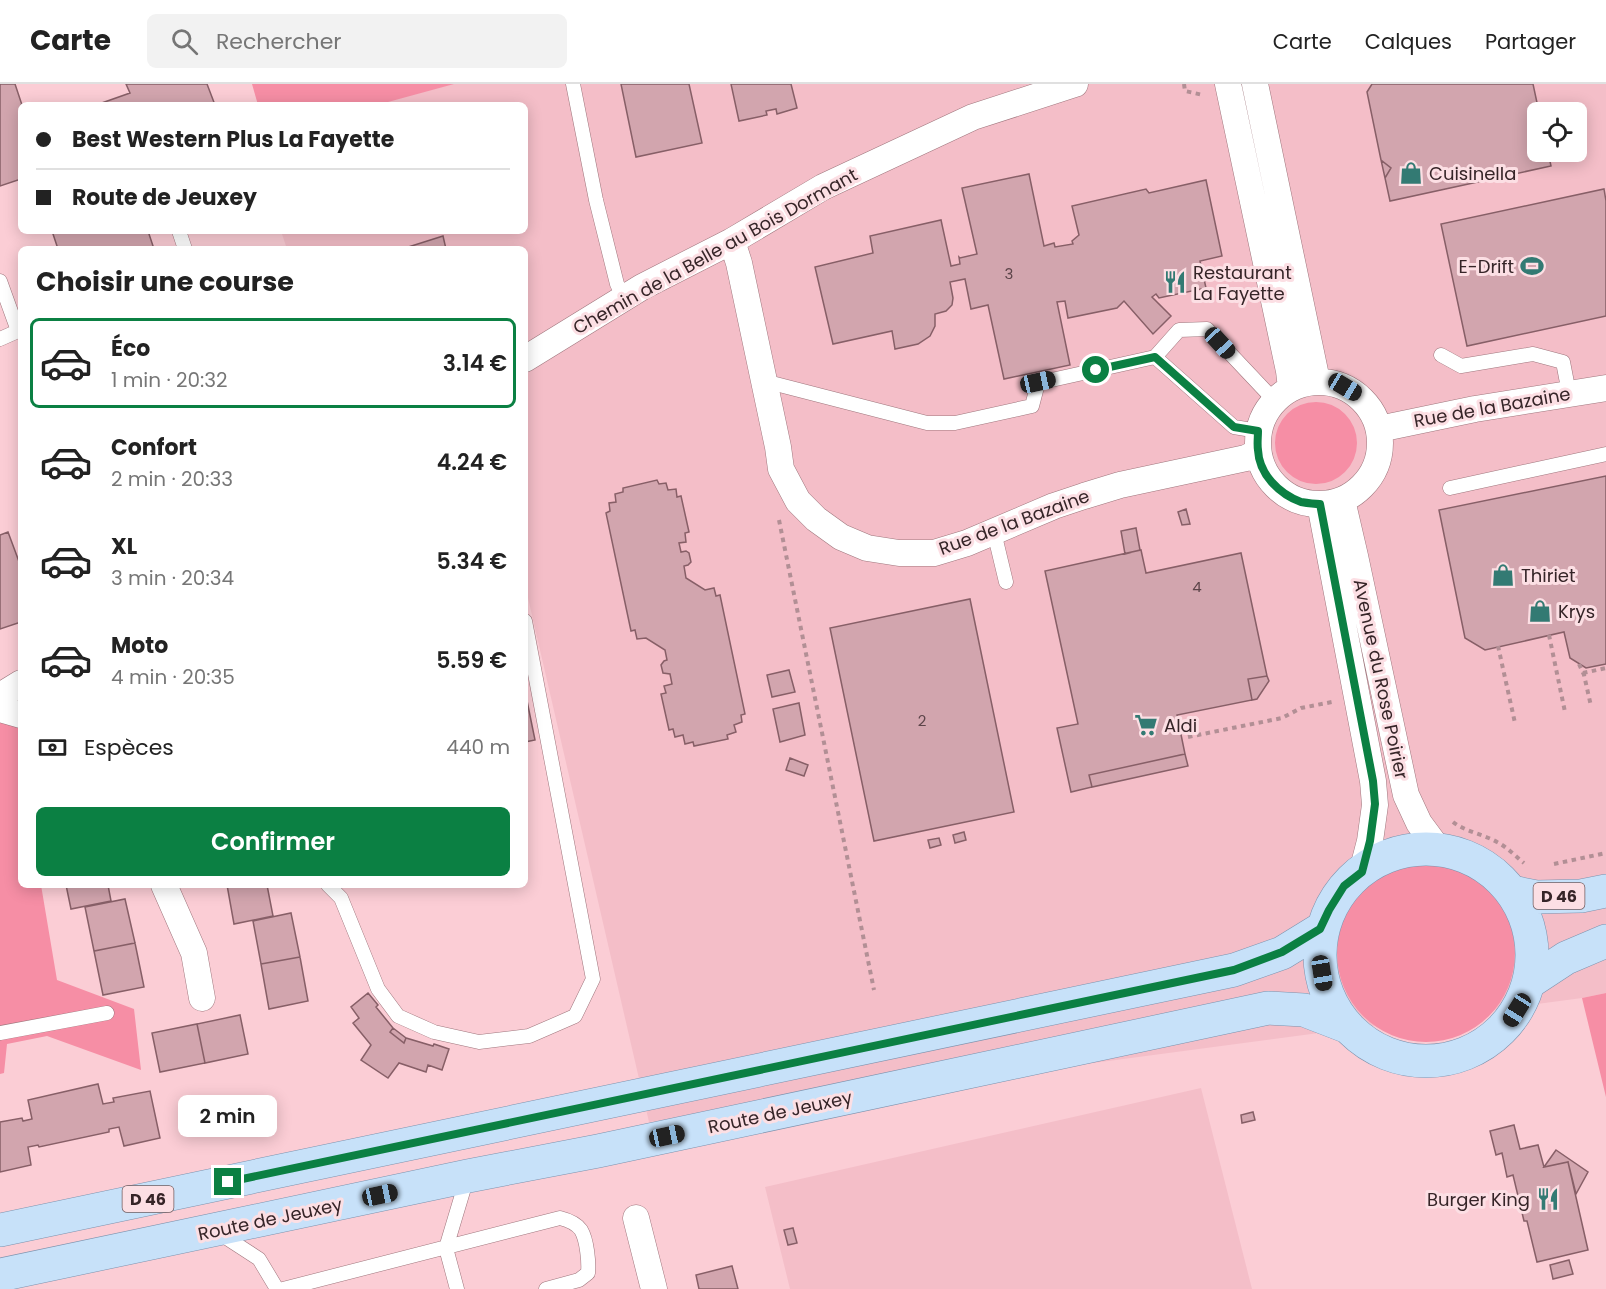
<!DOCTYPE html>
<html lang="fr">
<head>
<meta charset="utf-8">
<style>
  body { margin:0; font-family:Poppins,sans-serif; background:#f2f2f2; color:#222; height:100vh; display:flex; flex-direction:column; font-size:22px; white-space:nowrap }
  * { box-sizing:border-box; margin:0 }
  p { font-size:20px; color:#767676 }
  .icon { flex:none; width:33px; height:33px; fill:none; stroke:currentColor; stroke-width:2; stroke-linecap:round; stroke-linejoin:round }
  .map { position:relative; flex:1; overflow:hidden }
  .side { position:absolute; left:18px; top:162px; width:510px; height:642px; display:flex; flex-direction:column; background:#fff; border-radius:9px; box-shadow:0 3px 15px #0003 }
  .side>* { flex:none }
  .top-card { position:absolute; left:18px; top:18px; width:510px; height:132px; border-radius:9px; box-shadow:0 3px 15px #0003; display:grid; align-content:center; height:132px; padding:0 18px; background:#fff }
  .controls { position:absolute; left:1527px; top:18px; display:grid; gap:12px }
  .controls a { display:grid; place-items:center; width:60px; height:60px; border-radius:9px; background:#fff; box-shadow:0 3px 15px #0003; font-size:30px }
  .end { position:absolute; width:27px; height:27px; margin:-14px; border:8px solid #0b8043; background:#fff; box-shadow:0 0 0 3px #fff }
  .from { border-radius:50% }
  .bubble { position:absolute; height:42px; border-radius:9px; background:#fff; box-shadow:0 3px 15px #0003; font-size:20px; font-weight:600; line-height:42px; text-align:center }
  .car { position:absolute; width:18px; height:36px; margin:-18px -9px; border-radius:8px; box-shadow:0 0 4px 2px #0007; background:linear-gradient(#222 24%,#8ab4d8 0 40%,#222 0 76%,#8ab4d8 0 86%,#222 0) }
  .top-card b { display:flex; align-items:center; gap:21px; height:57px; font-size:22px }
  .top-card b+b { border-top:2px solid #e0e0e0 }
  .top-card i { width:15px; height:15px; background:#222 }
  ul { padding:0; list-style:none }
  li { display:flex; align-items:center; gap:18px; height:90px; margin:0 12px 9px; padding:0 6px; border:3px solid transparent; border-radius:9px }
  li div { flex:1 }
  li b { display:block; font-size:22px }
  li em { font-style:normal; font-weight:600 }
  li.active { border-color:#0b8043 }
  li>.icon { width:54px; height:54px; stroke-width:1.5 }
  h2 { padding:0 18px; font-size:27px; line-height:72px }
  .pay { display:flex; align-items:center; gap:15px; height:66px; padding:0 18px; font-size:22px }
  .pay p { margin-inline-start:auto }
  .button { display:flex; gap:12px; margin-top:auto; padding:12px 18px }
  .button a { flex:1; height:69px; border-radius:9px; background:#0b8043; color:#fff; font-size:24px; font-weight:600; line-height:69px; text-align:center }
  header { display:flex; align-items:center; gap:36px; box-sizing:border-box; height:84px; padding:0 30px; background:#fff; border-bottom:2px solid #e0e0e0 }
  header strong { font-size:28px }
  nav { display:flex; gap:33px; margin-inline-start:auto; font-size:21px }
  .search { width:420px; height:54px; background:#f2f2f2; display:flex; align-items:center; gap:15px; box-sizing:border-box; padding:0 21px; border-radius:9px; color:#767676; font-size:22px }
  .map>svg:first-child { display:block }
  .built { fill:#f4bec8; fill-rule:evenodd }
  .green { fill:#f68ea5 }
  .building { fill:#d2a5ae; stroke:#875f67; stroke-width:1.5 }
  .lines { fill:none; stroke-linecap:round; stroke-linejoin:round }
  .lane-casing { stroke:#9f767d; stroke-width:15 }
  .street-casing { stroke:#9f767d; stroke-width:27 }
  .primary-casing { stroke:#7c92ad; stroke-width:34 }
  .path { stroke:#b28f95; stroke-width:4; stroke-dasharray:4.5 4.5; stroke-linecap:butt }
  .lane { stroke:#fff; stroke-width:14 }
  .street { stroke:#fff; stroke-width:26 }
  .primary { stroke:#c7e1f9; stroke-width:33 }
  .route { stroke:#0b8043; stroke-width:8 }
  .labels { text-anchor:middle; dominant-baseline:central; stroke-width:6; stroke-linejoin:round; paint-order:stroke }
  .number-label { font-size:15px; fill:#5d454a }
  .shield { fill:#fcdfe4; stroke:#715d60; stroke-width:1.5 }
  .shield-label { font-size:16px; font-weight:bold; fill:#362528 }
  .poi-label { font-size:18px; fill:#362528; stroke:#fcdfe4; text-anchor:start }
  .street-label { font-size:18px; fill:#362528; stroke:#fcdfe4 }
</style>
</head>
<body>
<header>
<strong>Carte</strong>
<div class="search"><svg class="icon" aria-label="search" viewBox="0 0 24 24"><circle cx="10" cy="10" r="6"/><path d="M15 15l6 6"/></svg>Rechercher</div>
<nav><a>Carte</a><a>Calques</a><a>Partager</a></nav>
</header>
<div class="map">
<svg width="1606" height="1205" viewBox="0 0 1606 1205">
  <rect width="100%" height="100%" fill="#fbcdd5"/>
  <!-- built -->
  <path class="built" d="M385 0H1606V909L1582 914 649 1038 525 501V165H287L281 147H525V21H297ZM1538 28H1576V68H1538Z
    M1201 1004 1252 1205H790L765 1103Z"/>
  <!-- green -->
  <path class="green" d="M252 0H454L377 21H258Z
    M1275 359a41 41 0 1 1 82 0a41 41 0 1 1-82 0Z
    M21 616V801H41L57 896 134 925 141 986 47 952 7 960 4 989 0 990V630Z
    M1337 869a89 89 0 1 1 178 0a89 89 0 1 1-178 0Z
    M1606 909V1013L1582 914Z"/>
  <!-- building -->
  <path class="building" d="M0 0H15L22 21H21V95L0 102Z
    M126 0H207L215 21H96L130 9Z
    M621 0H689L702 59 636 73Z
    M731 0H791L797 24 777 30 776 25 766 27 767 31 739 37Z
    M1372 0H1533L1539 28H1538V68H1548L1551 82 1390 117 1385 94 1391 84 1381 76 1367 8Z
    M1381 76 1391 84 1385 94Z
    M1029 90 1044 162 1054 159 1055 163 1073 160 1072 157 1079 151 1072 122 1146 105 1149 109 1206 96 1222 172 1200 177 1206 204 1159 214 1156 210 1152 213 1171 232 1153 250 1124 217 1117 224 1068 234 1065 217 1057 218 1070 281 1004 295 988 221 971 225 965 195 950 198 953 214 952 221 946 227 935 230V242L930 252 918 260 895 265 892 247 833 260 815 183 873 169 870 152 941 136 951 182 960 180 959 173 960 174 977 170 962 104Z
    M1604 105 1606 117V232L1467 262 1441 140Z
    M52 147H148L154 165H58Z
    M443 152 446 165H402Z
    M1606 392V580L1586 584 1570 574 1564 548 1485 566 1465 554 1439 426Z
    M657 396 659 400 666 399 668 406 676 405 677 413 681 412 689 448 685 449 686 458 679 459 681 468 686 467 689 469 691 478 688 481 684 482 686 494 705 506 714 504 716 512 720 511 745 630 741 631 742 638 734 641 736 648 727 651 728 655 694 662 693 658 685 660 683 651 675 653 673 645 669 646 661 610 666 609 664 602 672 600 670 590 663 589 661 581 664 577 667 576 665 566 646 554 637 555 635 546 631 547 606 429 610 427 609 419 616 418 615 410 623 408V404Z
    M1186 425 1190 440 1182 441 1178 428Z
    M1136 444 1140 466 1125 470 1121 447Z
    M8 448 21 483V538L0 545V451Z
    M1141 466 1146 489 1241 469 1267 592 1248 595 1252 616 1177 631 1185 670 1089 691 1092 703 1071 708 1057 644 1078 640 1045 487Z
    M970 515 1014 728 874 757 830 544Z
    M789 586 795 608 772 613 767 591Z
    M1267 592 1269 597 1257 615 1252 616 1248 595Z
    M525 607 535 656 525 658Z
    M799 619 805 651 780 658 773 625Z
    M1185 670 1188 682 1092 703 1089 691Z
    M790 674 808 681 804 692 786 686Z
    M964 748 966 756 955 759 953 751Z
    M939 754 941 761 930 764 928 756Z
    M66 801H108L111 817 71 825Z
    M227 801H267L273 832 234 840Z
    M125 815 135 859 94 867 85 823Z
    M291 829 300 873 261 880 253 837Z
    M135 859 144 903 103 911 94 867Z
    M300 873 308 917 269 925 261 880Z
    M368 909 378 921 376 923 393 944 390 948 404 959 406 954 433 962 434 960 449 965 442 986 428 981 426 988 399 979 388 994 361 976 371 961 353 939 359 934 351 923Z
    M240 931 248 970 205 979 197 940Z
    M197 940 205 979 160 988 152 949Z
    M393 944 406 954 404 959 390 948Z
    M98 1000 103 1020 114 1018 113 1014 150 1007 160 1054 124 1062 119 1043 109 1045V1048L39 1063 38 1061 28 1063 31 1081 0 1088V1038L22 1034 23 1037 32 1035 28 1016Z
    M1253 1028 1255 1036 1242 1039 1241 1031Z
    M1514 1041 1520 1065 1538 1061 1544 1083 1568 1078 1588 1166 1537 1178 1527 1137H1524L1513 1091 1507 1093 1502 1069 1496 1071 1490 1047Z
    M1556 1066 1588 1088 1576 1110 1568 1078 1544 1083Z
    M793 1144 797 1159 788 1161 784 1146Z
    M1569 1176 1573 1190 1553 1195 1550 1181Z
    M732 1182 738 1205H699L696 1191Z"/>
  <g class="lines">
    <!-- lane casing -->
    <g class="lane-casing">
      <path id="lane" d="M573 0 596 116 617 200 624 214
        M179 147 185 165
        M0 197 18 247 0 255
        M1441 271 1461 282 1533 270 1563 278 1569 309
        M1155 273 1179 246 1207 245 1274 316
        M764 297 927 339H955L1032 322 1038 299 1155 273 1234 343 1258 347
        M1450 404 1606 370
        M994 448 1006 498
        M328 801 341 814 378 905 398 932 434 948 479 958 529 952 575 932 593 895 525 537
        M0 949 107 929
        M219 1149 259 1175 277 1205
        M283 1205 560 1134C568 1136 576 1139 581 1146 587 1156 589 1178 588 1189L579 1196 546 1205
        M457 1205 446 1164 467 1094"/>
    </g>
    <!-- street casing -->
    <g class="street-casing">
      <path id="street" d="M1228 0 1289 287 1291 304
        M1255 0 1317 297
        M732 157 739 179 778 363 781 385 798 417 816 435 841 453 867 464 899 469H934L967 459 1054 422 1084 412 1120 401 1246 374 1258 368
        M525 275 642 203 732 157 823 103 973 33 1075 0
        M1258 359a61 61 0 1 1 122 0a61 61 0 1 1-122 0Z
        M1379 345 1475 325 1606 304
        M1342 416 1355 472 1406 711 1419 739 1439 766
        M1320 420 1373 697 1375 721 1370 757 1362 788
        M0 612 21 599
        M0 625 21 631
        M164 801 194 869 202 914
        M636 1134 654 1205"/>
    </g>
    <!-- primary casing -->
    <g class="primary-casing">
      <path id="primary" d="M1320 871a106 106 0 1 1 212 0a106 106 0 1 1-212 0Z
        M1512 808 1536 813 1581 812 1606 807
        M1531 897 1566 874 1606 857
        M0 1146 1234 886 1282 869 1321 845
        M0 1191 468 1092 598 1067 1268 924 1304 926 1348 943"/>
    </g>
    <!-- path -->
    <path class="path" d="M1184 0 1185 7 1203 11
      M779 436 874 906
      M1549 551 1565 628
      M1498 562 1515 639
      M1579 580 1584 591 1591 622
      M1583 589 1606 584
      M1188 653 1282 634 1301 624 1332 618
      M1453 738C1466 748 1483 750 1497 758 1507 763 1515 772 1524 779
      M1554 780 1606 769"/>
    <!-- lane -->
    <use href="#lane" class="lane"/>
    <!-- street -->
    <use href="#street" class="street"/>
    <!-- primary -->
    <use href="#primary" class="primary"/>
  </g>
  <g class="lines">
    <!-- route -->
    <path class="route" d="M228 1098 1234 886 1282 868 1320 845 1329 826 1344 802 1362 788 1370 757 1375 720 1373 697 1320 420C1314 420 1307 419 1301 418 1279 410 1259 390 1258 366 1257 360 1258 353 1258 347L1234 343 1155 273 1096 286"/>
  </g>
  <!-- icons -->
  <defs>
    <g id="shop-bare" transform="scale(1.8)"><path d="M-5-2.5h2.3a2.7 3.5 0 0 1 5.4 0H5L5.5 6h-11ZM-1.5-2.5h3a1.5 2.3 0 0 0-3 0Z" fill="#337a73" stroke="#fcdfe4" stroke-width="2.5" paint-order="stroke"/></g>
    <g id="stadium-bare" transform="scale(1.8)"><path d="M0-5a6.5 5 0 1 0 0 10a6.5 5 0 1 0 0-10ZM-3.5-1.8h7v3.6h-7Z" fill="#337a73" stroke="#fcdfe4" stroke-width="2.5" paint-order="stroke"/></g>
    <g id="restaurant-bare" transform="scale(1.8)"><path d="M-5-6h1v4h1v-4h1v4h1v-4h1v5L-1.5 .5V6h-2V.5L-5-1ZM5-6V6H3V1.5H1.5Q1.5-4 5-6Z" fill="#337a73" stroke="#fcdfe4" stroke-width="2.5" paint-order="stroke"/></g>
    <g id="supermarket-bare" transform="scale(1.8)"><path d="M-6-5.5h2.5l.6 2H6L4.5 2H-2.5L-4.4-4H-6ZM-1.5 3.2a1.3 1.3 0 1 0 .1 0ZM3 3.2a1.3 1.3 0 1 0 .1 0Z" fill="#337a73" stroke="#fcdfe4" stroke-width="2.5" paint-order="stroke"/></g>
  </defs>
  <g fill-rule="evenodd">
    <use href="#shop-bare" x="1411" y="89"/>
    <use href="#stadium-bare" x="1532" y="182"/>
    <use href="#restaurant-bare" x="1175" y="198"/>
    <use href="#shop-bare" x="1503" y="491"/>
    <use href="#shop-bare" x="1540" y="527"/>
    <use href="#supermarket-bare" x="1146" y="641"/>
    <use href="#restaurant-bare" x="1548" y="1115"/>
  </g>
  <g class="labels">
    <!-- number labels -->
    <g class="number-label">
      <text x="1009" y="189">3</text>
      <text x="1197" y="502">4</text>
      <text x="922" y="636">2</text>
    </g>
    <!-- shield labels -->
    <g class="shield">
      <rect x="1533.5" y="799" width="51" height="26" rx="4.5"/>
      <rect x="122.5" y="1102" width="51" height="26" rx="4.5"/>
    </g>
    <g class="shield-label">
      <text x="1559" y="812">D 46</text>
      <text x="148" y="1115">D 46</text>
    </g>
    <!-- poi labels -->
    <g class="poi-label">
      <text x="1429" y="89">Cuisinella</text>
      <text x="1514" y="182" text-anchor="end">E-Drift</text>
      <text x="1193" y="188">Restaurant<tspan x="1193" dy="21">La Fayette</tspan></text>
      <text x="1521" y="491">Thiriet</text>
      <text x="1558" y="527">Krys</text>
      <text x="1164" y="641">Aldi</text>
      <text x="1530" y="1115" text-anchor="end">Burger King</text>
    </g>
    <!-- street labels -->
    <g class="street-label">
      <text transform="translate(715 167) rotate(-29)">Chemin de la Belle au Bois Dormant</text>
      <text transform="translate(1492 323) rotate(-10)">Rue de la Bazaine</text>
      <text transform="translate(1014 438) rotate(-20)">Rue de la Bazaine</text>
      <text transform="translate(1381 595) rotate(78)">Avenue du Rose Poirier</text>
      <text transform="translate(780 1028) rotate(-12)">Route de Jeuxey</text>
      <text transform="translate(270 1135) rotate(-12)">Route de Jeuxey</text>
    </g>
  </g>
</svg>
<div class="controls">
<a><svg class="icon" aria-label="locate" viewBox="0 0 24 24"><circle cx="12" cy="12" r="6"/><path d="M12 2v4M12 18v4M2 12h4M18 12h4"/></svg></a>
</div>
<i class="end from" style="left:1096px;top:286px"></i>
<i class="end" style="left:228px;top:1098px"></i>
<div class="bubble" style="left:178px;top:1011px;width:99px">2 min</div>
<i class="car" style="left:1220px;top:259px;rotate:137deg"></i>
<i class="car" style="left:1038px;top:298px;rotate:78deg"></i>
<i class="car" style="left:1345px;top:303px;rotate:121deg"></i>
<i class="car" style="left:1322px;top:889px;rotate:171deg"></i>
<i class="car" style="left:1517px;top:926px;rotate:212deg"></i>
<i class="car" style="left:667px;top:1052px;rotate:78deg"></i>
<i class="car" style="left:380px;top:1111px;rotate:78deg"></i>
<div class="top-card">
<b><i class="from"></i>Best Western Plus La Fayette</b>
<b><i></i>Route de Jeuxey</b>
</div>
<section class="side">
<h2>Choisir une course</h2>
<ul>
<li class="active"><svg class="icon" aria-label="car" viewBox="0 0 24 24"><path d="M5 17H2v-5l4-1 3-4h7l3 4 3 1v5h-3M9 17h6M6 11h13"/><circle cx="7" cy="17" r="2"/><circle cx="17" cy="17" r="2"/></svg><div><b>Éco</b><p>1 min · 20:32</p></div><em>3.14 €</em></li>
<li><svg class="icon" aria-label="car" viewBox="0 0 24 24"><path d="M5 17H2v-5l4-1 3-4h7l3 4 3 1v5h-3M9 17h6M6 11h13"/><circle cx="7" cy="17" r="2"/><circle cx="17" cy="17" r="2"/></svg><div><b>Confort</b><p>2 min · 20:33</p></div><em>4.24 €</em></li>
<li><svg class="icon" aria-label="car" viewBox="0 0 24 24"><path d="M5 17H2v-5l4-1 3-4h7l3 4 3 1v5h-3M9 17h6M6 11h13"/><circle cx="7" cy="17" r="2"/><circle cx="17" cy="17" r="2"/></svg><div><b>XL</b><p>3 min · 20:34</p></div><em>5.34 €</em></li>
<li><svg class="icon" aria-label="car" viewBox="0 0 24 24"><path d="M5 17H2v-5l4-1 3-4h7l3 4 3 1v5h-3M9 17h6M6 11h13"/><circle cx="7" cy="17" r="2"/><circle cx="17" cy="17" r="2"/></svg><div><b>Moto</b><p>4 min · 20:35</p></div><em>5.59 €</em></li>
</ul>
<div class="pay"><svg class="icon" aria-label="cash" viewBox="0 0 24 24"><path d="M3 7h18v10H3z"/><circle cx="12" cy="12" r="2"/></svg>Espèces<p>440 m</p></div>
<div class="button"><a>Confirmer</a></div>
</section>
</div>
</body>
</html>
